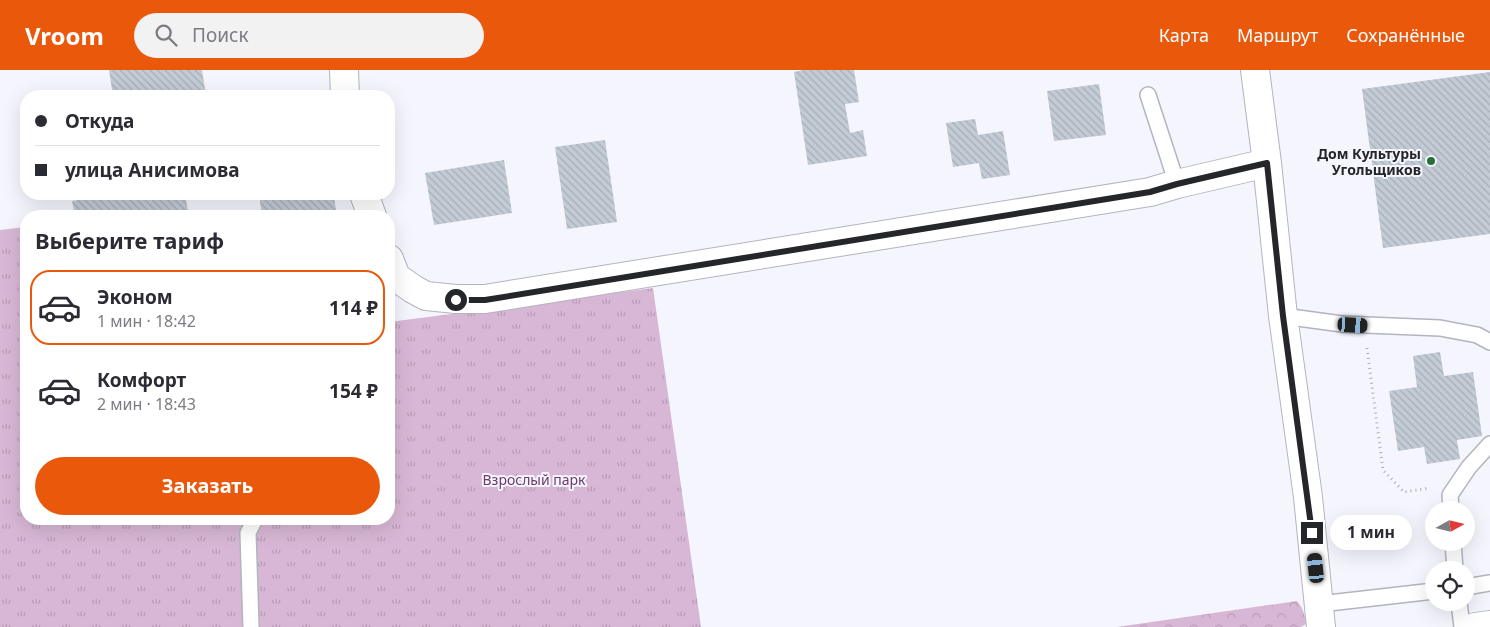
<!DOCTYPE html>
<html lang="ru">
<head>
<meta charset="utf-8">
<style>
  body { margin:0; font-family:"Noto Sans",sans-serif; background:#f2f2f3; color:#2b2b33; height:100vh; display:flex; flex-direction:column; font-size:19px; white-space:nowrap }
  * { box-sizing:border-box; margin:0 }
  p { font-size:16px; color:#7c7c81 }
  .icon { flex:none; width:28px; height:28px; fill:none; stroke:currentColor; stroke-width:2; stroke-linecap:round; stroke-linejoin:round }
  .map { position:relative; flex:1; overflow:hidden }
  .side { position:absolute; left:20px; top:140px; width:375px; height:315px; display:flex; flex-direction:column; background:#fff; border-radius:20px; box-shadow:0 5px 20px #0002 }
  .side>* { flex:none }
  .top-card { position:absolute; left:20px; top:20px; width:375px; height:110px; border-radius:20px; box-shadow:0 5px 20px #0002; display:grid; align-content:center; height:110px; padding:0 15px; background:#fff }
  .needle { width:32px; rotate:82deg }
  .tools { position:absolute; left:1425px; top:431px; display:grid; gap:10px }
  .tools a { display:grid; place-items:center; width:50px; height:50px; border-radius:50%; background:#fff; box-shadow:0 5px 20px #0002; font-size:25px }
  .end { position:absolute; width:22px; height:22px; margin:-11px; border:6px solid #25262a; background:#fff; box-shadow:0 0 0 2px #fff }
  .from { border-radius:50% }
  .bubble { position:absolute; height:35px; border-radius:18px; background:#fff; box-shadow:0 5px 20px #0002; font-size:16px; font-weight:700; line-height:35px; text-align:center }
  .car { position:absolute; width:15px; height:30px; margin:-15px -8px; border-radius:6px; box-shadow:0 0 4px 1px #0007; background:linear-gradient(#222 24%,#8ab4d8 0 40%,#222 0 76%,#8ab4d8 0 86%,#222 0) }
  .top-card b { display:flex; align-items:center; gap:18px; height:48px; font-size:19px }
  .top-card b+b { border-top:1px solid #e1e1e2 }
  .top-card i { width:12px; height:12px; background:#2b2b33 }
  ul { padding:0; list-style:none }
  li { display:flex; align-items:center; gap:15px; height:75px; margin:0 10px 8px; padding:0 5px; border:2px solid transparent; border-radius:20px }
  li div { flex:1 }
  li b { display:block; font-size:19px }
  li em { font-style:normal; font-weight:700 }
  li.on { border-color:#ea580c }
  li>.icon { width:45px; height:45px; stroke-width:1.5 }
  h2 { padding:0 15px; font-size:22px; line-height:60px }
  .button { display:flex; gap:10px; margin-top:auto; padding:10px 15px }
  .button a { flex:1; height:58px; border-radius:30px; background:#ea580c; color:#fff; font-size:20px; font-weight:700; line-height:58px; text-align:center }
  header { display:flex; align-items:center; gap:30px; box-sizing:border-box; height:70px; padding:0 25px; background:#ea580c; color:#fff }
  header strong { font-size:24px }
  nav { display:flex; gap:28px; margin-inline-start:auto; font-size:18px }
  .search { width:350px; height:45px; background:#f2f2f3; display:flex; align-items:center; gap:12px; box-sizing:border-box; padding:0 18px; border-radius:28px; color:#7c7c81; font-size:19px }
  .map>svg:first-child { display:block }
  .forest { fill:url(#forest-crowns) }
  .park { fill:url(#park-tufts) }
  .building { fill:url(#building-back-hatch) }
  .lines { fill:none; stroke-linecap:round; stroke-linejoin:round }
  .lane-casing { stroke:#b2b4bf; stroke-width:18 }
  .street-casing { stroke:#b2b4bf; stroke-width:30 }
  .path { stroke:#adaeb4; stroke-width:3; stroke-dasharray:1 4; stroke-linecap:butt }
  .lane { stroke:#fff; stroke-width:15 }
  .street { stroke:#fff; stroke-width:28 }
  .route { stroke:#25262a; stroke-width:6 }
  .poi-dot { fill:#296f3c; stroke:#f5f6fd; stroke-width:2 }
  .labels { text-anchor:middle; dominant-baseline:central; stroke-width:4; stroke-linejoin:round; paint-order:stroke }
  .poi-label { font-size:14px; font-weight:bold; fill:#25262a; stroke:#f5f6fd; text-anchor:end }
  .park-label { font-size:14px; fill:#6e3a6d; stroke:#f5f6fd }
</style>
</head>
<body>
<header>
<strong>Vroom</strong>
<div class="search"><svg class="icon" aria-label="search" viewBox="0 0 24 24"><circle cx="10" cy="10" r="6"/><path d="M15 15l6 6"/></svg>Поиск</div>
<nav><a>Карта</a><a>Маршрут</a><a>Сохранённые</a></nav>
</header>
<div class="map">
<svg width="1490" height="557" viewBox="0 0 1490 557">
  <defs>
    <pattern id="forest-crowns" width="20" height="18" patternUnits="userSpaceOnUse" patternTransform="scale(1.25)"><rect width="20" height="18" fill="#d7b7d5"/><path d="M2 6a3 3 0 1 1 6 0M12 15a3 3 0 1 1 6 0" fill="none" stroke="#b89db7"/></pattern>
    <pattern id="park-tufts" width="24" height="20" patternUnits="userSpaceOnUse" patternTransform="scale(1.25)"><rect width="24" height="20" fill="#d7b7d5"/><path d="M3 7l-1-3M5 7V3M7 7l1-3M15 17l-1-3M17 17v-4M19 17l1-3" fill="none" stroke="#b89db7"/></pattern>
    <pattern id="building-back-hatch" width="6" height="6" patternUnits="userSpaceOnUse" patternTransform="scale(1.25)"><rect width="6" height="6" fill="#c3cbd5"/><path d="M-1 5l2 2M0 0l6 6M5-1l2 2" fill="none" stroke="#a7aeb7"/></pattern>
  </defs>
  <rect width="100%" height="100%" fill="#f5f6fd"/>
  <!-- forest -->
  <path class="forest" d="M1297 531C1303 538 1305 545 1306 554L1301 557H1117Z"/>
  <!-- park -->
  <path class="park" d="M25 157 26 166V449H389V252L653 218 701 557H0V160Z"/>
  <!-- building -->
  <path class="building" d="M109 0H202L206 25 194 26H113Z
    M803 0H854L859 32 845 34 850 63 863 60 867 86 808 95 794 2Z
    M1490 2V164L1383 178 1362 19Z
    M1099 14 1106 65 1054 71 1047 21Z
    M975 49 978 65 1003 61 1010 105 982 109 979 93 953 97 946 53Z
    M605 70 617 152 567 159 555 77Z
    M504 90 512 143 434 155 425 103Z
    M115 124H185L189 146H75L72 131Z
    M259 124H315L316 129 334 127 337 146H262Z
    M1440 282 1444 306 1473 302 1482 366 1457 370 1460 389 1427 394 1424 377 1398 381 1389 321 1417 317 1413 286Z"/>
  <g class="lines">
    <!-- lane casing -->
    <g class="lane-casing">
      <path id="lane" d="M1148 25 1177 114
        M1283 246 1342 254 1440 258 1477 265 1490 272
        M1451 440 1450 425 1469 397 1490 374
        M1453 472 1455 500
        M1466 517 1490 513
        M1459 532 1462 557
        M1320 534 1434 521
        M251 557 248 463 255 449"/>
    </g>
    <!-- street casing -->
    <g class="street-casing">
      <path id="street" d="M344 0 345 26
        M1255 0 1267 93 1283 246 1308 427 1321 557
        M364 124 372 146
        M389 189 396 207 413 219 426 226 456 229H485L1150 122 1177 114 1267 93
        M1475 557 1490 555"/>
    </g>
    <!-- path -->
    <path class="path" d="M1367 278 1383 400 1404 422 1430 418"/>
    <!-- lane -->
    <use href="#lane" class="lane"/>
    <!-- street -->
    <use href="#street" class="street"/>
  </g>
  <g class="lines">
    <!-- route -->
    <path class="route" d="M456 230H485L1150 122 1177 114 1267 93 1283 246 1312 463"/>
  </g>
  <!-- markers -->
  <circle class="poi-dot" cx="1431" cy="91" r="5"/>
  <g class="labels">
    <!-- poi labels -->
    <g class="poi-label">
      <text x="1421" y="83">Дом Культуры<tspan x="1421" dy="16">Угольщиков</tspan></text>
    </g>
    <!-- park labels -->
    <g class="park-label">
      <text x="534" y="409">Взрослый парк</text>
    </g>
  </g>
</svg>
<div class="tools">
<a><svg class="needle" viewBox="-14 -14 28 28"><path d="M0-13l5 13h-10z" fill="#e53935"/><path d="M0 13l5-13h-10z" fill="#7c7c81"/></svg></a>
<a><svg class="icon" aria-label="locate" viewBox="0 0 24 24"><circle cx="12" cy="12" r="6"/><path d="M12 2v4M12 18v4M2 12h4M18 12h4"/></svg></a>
</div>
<i class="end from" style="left:456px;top:230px"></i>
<i class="end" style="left:1312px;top:463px"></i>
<div class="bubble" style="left:1330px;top:445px;width:82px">1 мин</div>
<i class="car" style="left:1353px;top:255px;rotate:93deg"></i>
<i class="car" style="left:1316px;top:498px;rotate:354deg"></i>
<div class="top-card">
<b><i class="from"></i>Откуда</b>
<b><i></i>улица Анисимова</b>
</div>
<section class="side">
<h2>Выберите тариф</h2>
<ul>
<li class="on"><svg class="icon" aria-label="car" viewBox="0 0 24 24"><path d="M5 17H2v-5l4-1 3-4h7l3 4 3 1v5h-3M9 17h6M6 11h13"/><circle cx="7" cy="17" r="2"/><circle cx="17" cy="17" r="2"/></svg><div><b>Эконом</b><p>1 мин · 18:42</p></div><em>114 ₽</em></li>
<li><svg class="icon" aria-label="car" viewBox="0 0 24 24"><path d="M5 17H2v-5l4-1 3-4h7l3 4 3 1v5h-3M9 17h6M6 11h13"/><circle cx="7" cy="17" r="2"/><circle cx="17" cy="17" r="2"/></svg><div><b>Комфорт</b><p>2 мин · 18:43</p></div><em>154 ₽</em></li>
</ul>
<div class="button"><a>Заказать</a></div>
</section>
</div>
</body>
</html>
